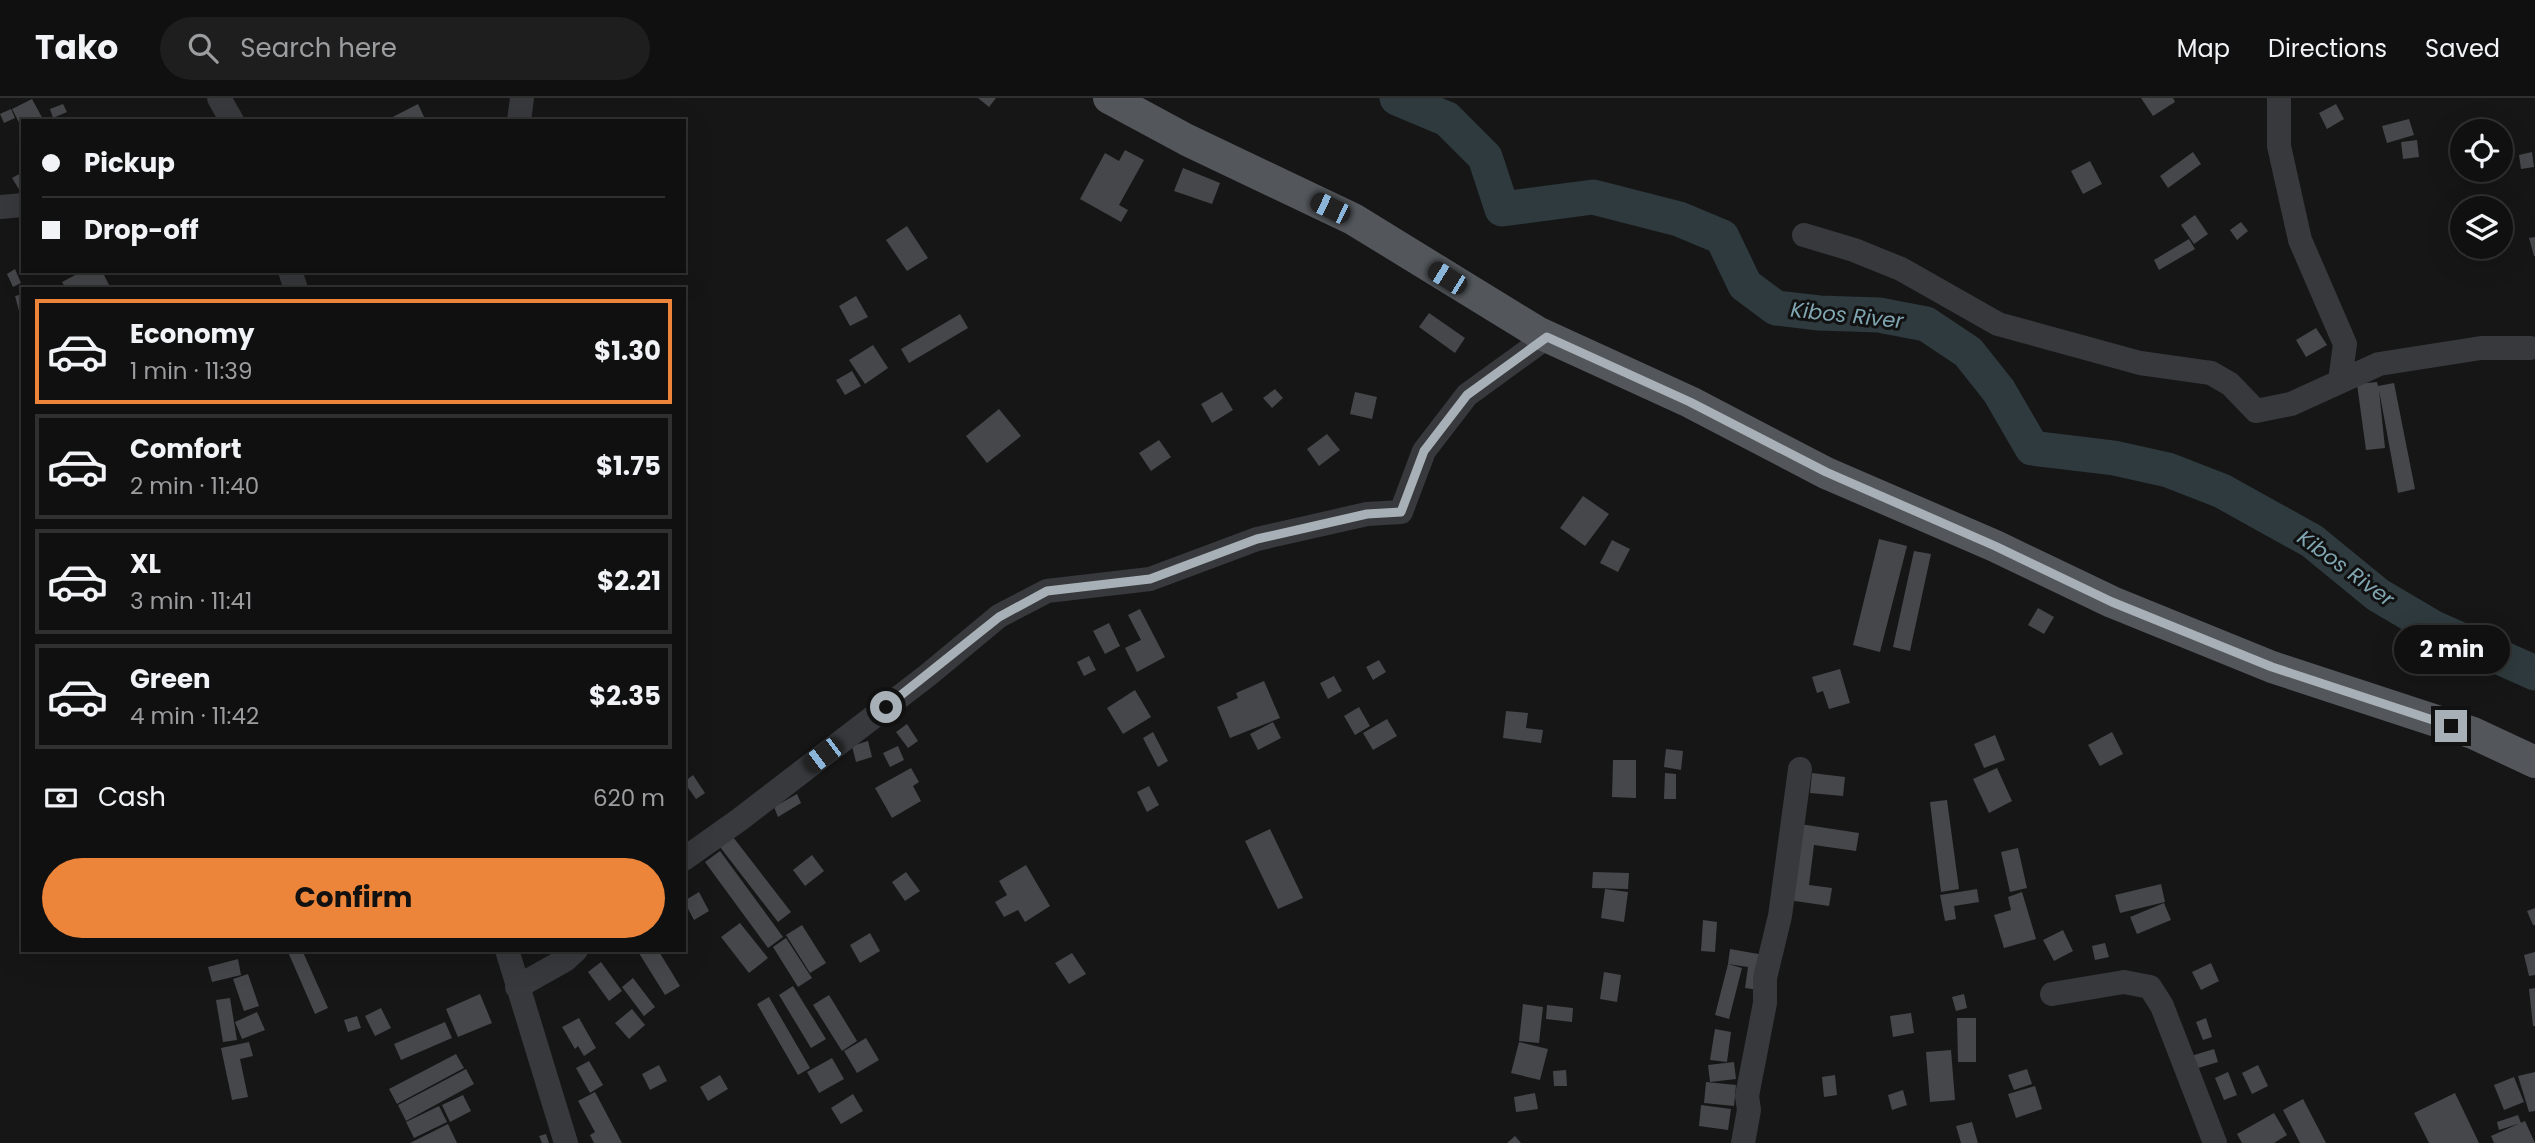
<!DOCTYPE html>
<html lang="en">
<head>
<meta charset="utf-8">
<style>
  body { margin:0; font-family:Poppins,sans-serif; background:#1e1e1f; color:#f1f3f6; height:100vh; display:flex; flex-direction:column; font-size:26px; white-space:nowrap }
  * { box-sizing:border-box; margin:0 }
  p { font-size:23px; color:#9c9d9f }
  .icon { flex:none; width:38px; height:38px; fill:none; stroke:currentColor; stroke-width:2; stroke-linecap:round; stroke-linejoin:round }
  .map { position:relative; flex:1; overflow:hidden }
  .panel { position:absolute; left:21px; top:189px; width:665px; height:665px; display:flex; flex-direction:column; background:#101011; border-radius:0px; box-shadow:0 7px 28px #0002,0 0 0 2px #303031 }
  .panel>* { flex:none }
  .banner { position:absolute; left:21px; top:21px; width:665px; height:154px; border-radius:0px; box-shadow:0 7px 28px #0002,0 0 0 2px #303031; display:grid; align-content:center; height:154px; padding:0 21px; background:#101011 }
  .buttons { position:absolute; left:2450px; top:21px; display:grid; gap:14px }
  .buttons a { display:grid; place-items:center; width:63px; height:63px; border-radius:50%; background:#101011; box-shadow:0 7px 28px #0002,0 0 0 2px #303031; font-size:35px }
  .end { position:absolute; width:32px; height:32px; margin:-16px; border:9px solid #a8b0b7; background:#111; box-shadow:0 0 0 4px #111 }
  .from { border-radius:50% }
  .bubble { position:absolute; height:49px; border-radius:24px; background:#101011; box-shadow:0 7px 28px #0002,0 0 0 2px #303031; font-size:23px; font-weight:700; line-height:49px; text-align:center }
  .car { position:absolute; width:21px; height:42px; margin:-21px -10px; border-radius:9px; box-shadow:0 0 5px 2px #0007; background:linear-gradient(#222 24%,#8ab4d8 0 40%,#222 0 76%,#8ab4d8 0 86%,#222 0) }
  .banner b { display:flex; align-items:center; gap:24px; height:66px; font-size:26px }
  .banner b+b { border-top:2px solid #303031 }
  .banner i { width:18px; height:18px; background:#f1f3f6 }
  ul { padding:12px 0 0; list-style:none }
  li { display:flex; align-items:center; gap:21px; height:105px; margin:0 14px 10px; padding:0 7px; border:4px solid #303031; border-radius:0px }
  li div { flex:1 }
  li b { display:block; font-size:26px }
  li em { font-style:normal; font-weight:700 }
  li.selected { border-color:#ec8539 }
  li>.icon { width:63px; height:63px; stroke-width:1.5 }
  .pay { display:flex; align-items:center; gap:18px; height:77px; padding:0 21px; font-size:26px }
  .pay p { margin-inline-start:auto }
  .cta { display:flex; gap:14px; margin-top:auto; padding:14px 21px }
  .cta a { flex:1; height:80px; border-radius:42px; background:#ec8539; color:#111; font-size:28px; font-weight:700; line-height:80px; text-align:center }
  header { display:flex; align-items:center; gap:42px; box-sizing:border-box; height:98px; padding:0 35px; background:#101011; border-bottom:2px solid #303031 }
  header strong { font-size:33px }
  nav { display:flex; gap:38px; margin-inline-start:auto; font-size:24px }
  .search { width:490px; height:63px; background:#1e1e1f; display:flex; align-items:center; gap:18px; box-sizing:border-box; padding:0 24px; border-radius:38px; color:#9c9d9f; font-size:26px }
  .map>svg:first-child { display:block }
  .lines { fill:none; stroke-linecap:round; stroke-linejoin:round }
  .river { stroke:#2e3a3d; stroke-width:35 }
  .building { fill:#45474a }
  .minor { stroke:#37393c; stroke-width:24 }
  .major { stroke:#53575b; stroke-width:32 }
  .route { stroke:#a8b0b7; stroke-width:9 }
  .labels { text-anchor:middle; dominant-baseline:central; stroke-width:6; stroke-linejoin:round; paint-order:stroke }
  .water-label { font-size:21px; font-style:italic; fill:#80a6b1; stroke:#111112 }
</style>
</head>
<body>
<header>
<strong>Tako</strong>
<div class="search"><svg class="icon" aria-label="search" viewBox="0 0 24 24"><circle cx="10" cy="10" r="6"/><path d="M15 15l6 6"/></svg>Search here</div>
<nav><a>Map</a><a>Directions</a><a>Saved</a></nav>
</header>
<div class="map">
<svg width="2535" height="1045" viewBox="0 0 2535 1045">
  <rect width="100%" height="100%" fill="#161617"/>
  <g class="lines">
    <!-- river -->
    <path class="river" d="M1397 0 1447 21 1485 59 1502 111 1593 99 1679 121 1722 139 1745 187 1776 210 1819 215 1879 217 1926 226 1968 254 1999 293 2032 350 2114 360 2168 372 2222 393 2312 443 2378 497 2434 530 2535 575"/>
  </g>
  <!-- building -->
  <path class="building" d="M978 0H996L989 9Z
    M2141 0H2173L2175 4 2153 18Z
    M32 1 44 23H23V32L12 11Z
    M63 6 67 14 53 20 50 11Z
    M418 6 426 23H385Z
    M2336 6 2344 21 2327 31 2319 15Z
    M11 11 15 20 4 25 0 16Z
    M2409 21 2414 37 2387 45 2382 28Z
    M2417 42 2419 59 2403 61 2401 44Z
    M1125 52 1144 62 1119 107 1128 112 1121 124 1080 101 1105 55 1119 63Z
    M2193 54 2201 66 2168 90 2160 78Z
    M2532 54 2534 69 2521 71 2519 57Z
    M2090 63 2102 86 2083 96 2071 73Z
    M1183 70 1220 85 1212 106 1174 93Z
    M23 74V91L20 93 12 80Z
    M2195 117 2208 136 2194 146 2181 127Z
    M2241 124 2248 133 2237 142 2230 132Z
    M907 128 928 160 907 173 886 142Z
    M2535 139V158H2534L2529 140Z
    M2189 141 2195 151 2159 172 2154 162Z
    M15 171 21 185 13 189 7 176Z
    M83 173H102L111 191H66L62 184Z
    M23 196V212L19 213 15 198Z
    M856 198 868 219 850 228 839 208Z
    M1429 215 1465 240 1455 255 1419 229Z
    M960 216 968 230 909 265 901 251Z
    M2316 230 2327 247 2306 259 2296 242Z
    M873 247 888 270 865 286 849 262Z
    M852 273 861 288 845 297 836 282Z
    M2377 284 2378 288 2394 285 2415 391 2398 395 2379 292 2385 350 2366 352 2357 286Z
    M1275 291 1283 300 1272 310 1263 300Z
    M1222 294 1233 312 1212 325 1201 306Z
    M1355 294 1377 299 1372 321 1350 316Z
    M999 311 1021 338 987 365 966 338Z
    M1327 336 1340 352 1319 368 1307 351Z
    M1159 342 1171 359 1151 373 1139 355Z
    M1583 398 1609 416 1585 448 1560 430Z
    M1879 441 1907 448 1880 554 1853 547Z
    M1612 442 1630 451 1618 474 1600 465Z
    M1914 453 1931 456 1910 553 1893 549Z
    M2038 510 2054 519 2044 536 2028 527Z
    M1140 511 1165 559 1137 574 1125 550 1141 542 1128 517Z
    M1109 525 1120 548 1105 556 1093 533Z
    M1089 558 1096 572 1084 578 1077 564Z
    M1379 562 1386 574 1373 582 1366 569Z
    M1840 571 1850 605 1829 611 1823 593 1817 595 1812 579Z
    M1334 578 1342 593 1328 601 1320 585Z
    M1264 583 1280 620 1230 640 1217 609 1238 600 1236 595Z
    M1135 592 1151 619 1123 636 1107 610Z
    M1359 609 1370 628 1355 637 1344 618Z
    M1506 613 1528 615 1526 630 1543 632 1541 645 1503 640Z
    M1387 621 1397 638 1373 652 1363 635Z
    M1273 624 1281 640 1258 652 1250 636Z
    M907 626 918 643 908 650 896 634Z
    M1153 634 1168 663 1158 669 1143 640Z
    M2112 634 2123 656 2100 668 2088 647Z
    M1995 637 2005 662 1984 670 1974 646Z
    M868 643 872 659 856 664 852 648Z
    M898 648 904 662 890 669 883 655Z
    M1666 651 1683 653 1681 672 1664 669Z
    M1613 662H1636V700L1612 699Z
    M911 670 919 684 913 688 921 703 892 720 875 690Z
    M1997 670 2012 703 1989 715 1973 681Z
    M1665 675 1676 676V701H1664Z
    M1812 675 1845 679 1843 698 1810 695Z
    M693 677 705 695 696 701 684 684Z
    M1149 688 1159 707 1147 714 1137 694Z
    M797 696 801 705 778 719 774 709Z
    M1947 702 1959 791 1941 794 1930 704Z
    M1800 726 1859 735 1856 753 1814 747 1809 787 1832 790 1829 808 1788 802Z
    M1270 731 1303 800 1278 811 1245 743Z
    M733 739 791 814 778 824 720 749Z
    M2018 750 2027 790 2010 794 2001 754Z
    M720 753 783 839 768 850 705 764Z
    M812 757 824 773 805 788 793 772Z
    M1026 767 1050 808 1025 824 1018 812 1004 819 995 804 1007 797 999 783Z
    M906 774 920 793 905 803 892 784Z
    M1593 774 1629 775 1628 791 1592 790Z
    M2161 786 2165 804 2120 815 2115 797Z
    M1605 791 1628 794 1624 824 1601 820Z
    M1977 791 1979 804 1954 808 1956 821 1945 823 1940 797Z
    M699 794 709 813 694 822 684 803Z
    M2022 794 2036 841 2004 850 1994 817 2011 812 2008 799Z
    M2164 805 2171 822 2137 836 2130 819Z
    M2535 810V827H2533L2527 813Z
    M1703 822 1717 824 1715 854 1701 853Z
    M740 825 768 860 749 875 721 839Z
    M802 827 826 865 810 875 786 837Z
    M2063 832 2073 853 2054 863 2043 842Z
    M870 835 880 853 860 865 850 847Z
    M786 840 812 880 798 889 773 849Z
    M2105 845 2109 859 2095 862 2092 848Z
    M1730 851 1764 857 1759 892 1745 890 1748 869 1728 866Z
    M291 852H302L328 910 315 916 288 854Z
    M637 852H658L680 888 665 897Z
    M2535 854V877L2529 878 2524 857Z
    M1072 855 1086 876 1069 886 1055 865Z
    M238 861 241 877 212 884 208 869Z
    M601 864 622 893 609 903 588 874Z
    M2211 865 2219 883 2201 892 2192 874Z
    M1728 866 1742 870 1729 921 1715 917Z
    M1604 874 1621 877 1617 904 1600 901Z
    M248 876 259 908 244 913 233 881Z
    M633 880 655 909 644 918 622 889Z
    M793 888 826 941 811 950 779 897Z
    M2535 890V928H2533L2529 891Z
    M480 896 492 925 458 939 446 911Z
    M1964 896 1967 910 1956 913 1952 899Z
    M829 897 857 943 842 953 813 907Z
    M769 899 810 970 798 977 757 906Z
    M230 900 237 942 223 944 216 902Z
    M1523 906 1543 909 1539 945 1519 943Z
    M1547 907 1573 910 1572 924 1546 921Z
    M381 910 391 930 375 938 365 918Z
    M632 911 645 927 629 941 615 925Z
    M257 914 265 932 242 941 235 924Z
    M1911 915 1914 935 1893 939 1890 918Z
    M357 918 361 930 348 934 344 922Z
    M579 920 596 950 584 958 578 948 575 951 562 929Z
    M1957 920H1976V964H1958Z
    M2206 920 2212 939 2203 942 2196 924Z
    M445 924 452 940 401 962 394 946Z
    M1715 931 1731 934 1727 964 1710 962Z
    M866 940 879 962 857 975 844 953Z
    M249 944 253 958 240 961 248 999 232 1002 221 950Z
    M1519 944 1548 951 1540 982 1511 975Z
    M2214 951 2218 964 2195 971 2191 958Z
    M1951 952 1955 1002 1930 1004 1926 954Z
    M456 956 464 970 397 1006 389 991Z
    M832 960 844 981 819 995 807 974Z
    M589 963 603 987 590 995 576 970Z
    M1734 964 1736 981 1710 984 1708 967Z
    M659 967 667 983 650 992 642 976Z
    M2258 967 2268 988 2252 996 2242 975Z
    M466 971 474 986 406 1023 398 1007Z
    M2027 971 2032 986 2014 992 2008 977Z
    M1566 972 1567 988H1554L1553 973Z
    M2228 974 2237 997 2224 1002 2215 980Z
    M2535 974V1013L2529 1014 2518 978Z
    M720 977 728 991 708 1003 700 989Z
    M1835 977 1837 997 1824 999 1822 979Z
    M2514 979 2524 1004 2504 1012 2494 987Z
    M1706 984 1736 987 1734 1008 1704 1005Z
    M2035 988 2042 1011 2016 1020 2008 996Z
    M1903 992 1907 1007 1892 1012 1888 997Z
    M595 994 622 1045H594L590 1037 595 1034 578 1003Z
    M1535 995 1538 1011 1516 1014 1514 999Z
    M2455 995 2479 1045H2429L2414 1015Z
    M853 996 863 1013 841 1026 831 1010Z
    M463 997 471 1013 450 1024 442 1007Z
    M2303 1001 2326 1045H2300L2283 1012Z
    M1701 1007 1731 1011 1728 1032 1699 1028Z
    M439 1008 447 1024 414 1040 406 1024Z
    M2274 1015 2287 1037 2274 1045H2242L2237 1036Z
    M2518 1017 2521 1025 2499 1032 2497 1024Z
    M2525 1023 2535 1045H2494L2491 1038Z
    M1972 1024 1978 1045H1961L1956 1028Z
    M448 1026 457 1045H410Z
    M546 1036 549 1045H542L539 1038Z
    M1515 1038 1521 1045H1507Z"/>
  <g class="lines">
    <!-- minor -->
    <path class="minor" d="M219 0 232 23
      M2279 0V48L2300 142 2345 246 2340 283
      M519 23 522 0
      M0 109 23 107
      M1804 137 1854 152 1901 171 1998 226 2140 265 2211 275 2230 286 2256 313 2291 306 2379 266 2481 250H2530
      M290 173 296 191
      M684 761 739 722 928 577 999 518 1047 493 1150 481 1257 441 1367 416 1401 414 1424 353 1467 297 1547 239
      M507 852 566 1045
      M517 889 565 862 576 852
      M2052 896 2124 884 2150 889 2162 908 2215 1045
      M1743 1045 1749 1012 1747 998 1765 905V880L1780 818 1800 671"/>
    <!-- major -->
    <path class="major" d="M1109 0 1187 42 1353 121 1537 234 1690 304 1826 375 1995 448 2112 504 2272 569 2473 635 2535 664"/>
  </g>
  <g class="lines">
    <!-- route -->
    <path class="route" d="M886 609 999 519 1047 493 1150 481 1257 441 1367 416 1401 414 1424 353 1467 297 1547 239 1690 304 1826 374 1995 448 2112 504 2272 569 2451 628"/>
  </g>
  <g class="labels">
    <!-- water labels -->
    <g class="water-label">
      <text transform="translate(1847 217) rotate(6)">Kibos River</text>
      <text transform="translate(2346 470) rotate(36)">Kibos River</text>
    </g>
  </g>
</svg>
<div class="buttons">
<a><svg class="icon" aria-label="locate" viewBox="0 0 24 24"><circle cx="12" cy="12" r="6"/><path d="M12 2v4M12 18v4M2 12h4M18 12h4"/></svg></a>
<a><svg class="icon" aria-label="layers" viewBox="0 0 24 24"><path d="M12 4l9 5-9 5-9-5zM3 14l9 5 9-5"/></svg></a>
</div>
<i class="end from" style="left:886px;top:609px"></i>
<i class="end" style="left:2451px;top:628px"></i>
<div class="bubble" style="left:2394px;top:527px;width:116px">2 min</div>
<i class="car" style="left:1330px;top:110px;rotate:296deg"></i>
<i class="car" style="left:1447px;top:180px;rotate:302deg"></i>
<i class="car" style="left:823px;top:657px;rotate:233deg"></i>
<div class="banner">
<b><i class="from"></i>Pickup</b>
<b><i></i>Drop-off</b>
</div>
<section class="panel">
<ul>
<li class="selected"><svg class="icon" aria-label="car" viewBox="0 0 24 24"><path d="M5 17H2v-5l4-1 3-4h7l3 4 3 1v5h-3M9 17h6M6 11h13"/><circle cx="7" cy="17" r="2"/><circle cx="17" cy="17" r="2"/></svg><div><b>Economy</b><p>1 min · 11:39</p></div><em>$1.30</em></li>
<li><svg class="icon" aria-label="car" viewBox="0 0 24 24"><path d="M5 17H2v-5l4-1 3-4h7l3 4 3 1v5h-3M9 17h6M6 11h13"/><circle cx="7" cy="17" r="2"/><circle cx="17" cy="17" r="2"/></svg><div><b>Comfort</b><p>2 min · 11:40</p></div><em>$1.75</em></li>
<li><svg class="icon" aria-label="car" viewBox="0 0 24 24"><path d="M5 17H2v-5l4-1 3-4h7l3 4 3 1v5h-3M9 17h6M6 11h13"/><circle cx="7" cy="17" r="2"/><circle cx="17" cy="17" r="2"/></svg><div><b>XL</b><p>3 min · 11:41</p></div><em>$2.21</em></li>
<li><svg class="icon" aria-label="car" viewBox="0 0 24 24"><path d="M5 17H2v-5l4-1 3-4h7l3 4 3 1v5h-3M9 17h6M6 11h13"/><circle cx="7" cy="17" r="2"/><circle cx="17" cy="17" r="2"/></svg><div><b>Green</b><p>4 min · 11:42</p></div><em>$2.35</em></li>
</ul>
<div class="pay"><svg class="icon" aria-label="cash" viewBox="0 0 24 24"><path d="M3 7h18v10H3z"/><circle cx="12" cy="12" r="2"/></svg>Cash<p>620 m</p></div>
<div class="cta"><a>Confirm</a></div>
</section>
</div>
</body>
</html>
